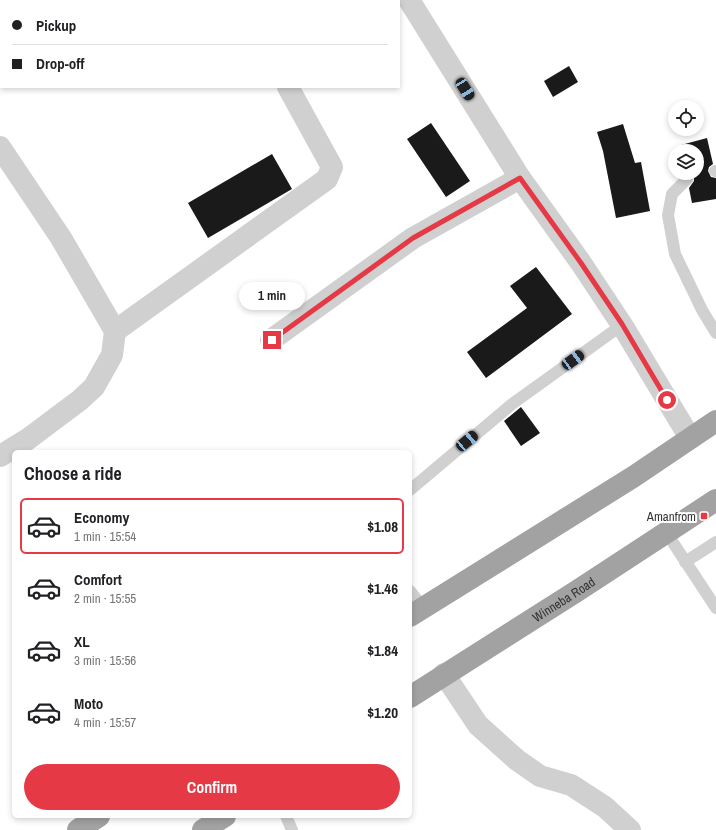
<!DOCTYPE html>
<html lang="en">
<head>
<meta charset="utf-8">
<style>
  body { margin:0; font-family:"Archivo Narrow",sans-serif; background:#f6f6f6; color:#202124; height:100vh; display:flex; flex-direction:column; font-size:15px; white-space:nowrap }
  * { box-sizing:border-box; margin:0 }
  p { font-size:13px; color:#757577 }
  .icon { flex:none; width:22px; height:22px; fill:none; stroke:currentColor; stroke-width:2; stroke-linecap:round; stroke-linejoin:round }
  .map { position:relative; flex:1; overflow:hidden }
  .drawer { position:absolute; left:12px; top:450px; width:400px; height:368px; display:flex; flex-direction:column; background:#fff; border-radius:6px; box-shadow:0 2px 6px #0003 }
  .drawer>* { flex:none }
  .banner { position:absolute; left:0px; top:0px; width:400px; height:88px; box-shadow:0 2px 6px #0003; display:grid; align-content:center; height:88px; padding:0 12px; background:#fff }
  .buttons { position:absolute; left:668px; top:100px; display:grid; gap:8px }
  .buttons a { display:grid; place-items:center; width:36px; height:36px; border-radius:50%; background:#fff; box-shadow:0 2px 6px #0003; font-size:20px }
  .end { position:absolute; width:18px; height:18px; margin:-9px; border:5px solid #e63946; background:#fff; box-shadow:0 0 0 2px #fff }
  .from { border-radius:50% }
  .bubble { position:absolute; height:28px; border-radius:14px; background:#fff; box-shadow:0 2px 6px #0003; font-size:13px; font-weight:800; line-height:28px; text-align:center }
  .car { position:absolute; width:12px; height:24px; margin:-12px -6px; border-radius:5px; box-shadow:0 0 3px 1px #0007; background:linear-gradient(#222 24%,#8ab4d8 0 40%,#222 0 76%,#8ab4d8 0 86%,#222 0) }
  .banner b { display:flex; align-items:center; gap:14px; height:38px; font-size:15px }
  .banner b+b { border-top:1px solid #e0e0e0 }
  .banner i { width:10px; height:10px; background:#202124 }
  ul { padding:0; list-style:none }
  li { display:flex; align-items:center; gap:12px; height:56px; margin:0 8px 6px; padding:0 4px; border:2px solid transparent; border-radius:6px }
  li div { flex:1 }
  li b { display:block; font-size:15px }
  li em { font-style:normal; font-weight:800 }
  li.active { border-color:#e63946 }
  li>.icon { width:36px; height:36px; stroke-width:1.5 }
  h2 { padding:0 12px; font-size:18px; line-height:48px }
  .primary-button { display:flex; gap:8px; margin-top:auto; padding:8px 12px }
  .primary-button a { flex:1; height:46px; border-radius:24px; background:#e63946; color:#fff; font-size:16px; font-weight:800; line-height:46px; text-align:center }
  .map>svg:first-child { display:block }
  .building { fill:#1a1a1a }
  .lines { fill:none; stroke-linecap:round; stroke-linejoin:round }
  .service { stroke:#d0d0d0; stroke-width:12 }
  .minor { stroke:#d0d0d0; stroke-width:22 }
  .tertiary { stroke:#d0d0d0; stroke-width:22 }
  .trunk { stroke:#a2a2a2; stroke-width:22 }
  .route { stroke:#e63946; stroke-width:5 }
  .poi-dot { fill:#e63946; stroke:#fff; stroke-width:1.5 }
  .labels { text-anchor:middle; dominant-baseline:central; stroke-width:4; stroke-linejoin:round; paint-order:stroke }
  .poi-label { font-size:13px; fill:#333; stroke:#fff; text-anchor:end }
  .street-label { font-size:13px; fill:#333; stroke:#fff }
</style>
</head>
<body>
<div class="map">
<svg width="716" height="830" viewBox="0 0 716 830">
  <rect width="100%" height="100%" fill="#fff"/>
  <!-- building -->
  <path class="building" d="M569 66 578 82 553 97 544 81Z
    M431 123 470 181 446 197 407 139Z
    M623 124 635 163 641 162 650 211 616 218 603 151 597 132Z
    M707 138 713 164 709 167 708 171 711 177 716 178V199L692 203 689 188 694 181V177L691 173H697V151H682L681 145Z
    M272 154 292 189 208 238 188 203Z
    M536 267 572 314 486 378 467 352 527 308 510 286Z
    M521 407 540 433 521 446 504 421Z"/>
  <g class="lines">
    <!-- service -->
    <path class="service" d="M715 171H716
      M687 179 672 194 668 215 675 254 702 310 716 333
      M410 490 512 404 622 325
      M666 532 716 608
      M685 562 716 542
      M410 591 423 607
      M286 816 292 830"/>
    <!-- minor -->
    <path class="minor" d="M68 1 69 0
      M0 49 1 48
      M0 147 61 238 115 331 112 355 94 387 80 400 28 439 0 456
      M115 331 327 179 332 167 288 87
      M271 340 413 238 520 178
      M444 674 478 725 517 760 540 776 571 785 605 807 630 830"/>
    <!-- tertiary -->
    <path class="tertiary" d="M409 0 520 178 581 263 622 325 690 438"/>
    <!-- trunk -->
    <g class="trunk">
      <path d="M410 616 633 477 716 421"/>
      <path id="s1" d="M410 697 577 591 716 500"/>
      <path d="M78 830 99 816"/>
      <path d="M203 830 225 816"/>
    </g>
  </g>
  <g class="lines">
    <!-- route -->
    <path class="route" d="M272 340 413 238 520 178 581 263 622 324 667 400"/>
  </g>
  <!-- markers -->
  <rect class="poi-dot" x="700" y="512" width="8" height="8" rx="2"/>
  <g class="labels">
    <!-- poi labels -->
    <g class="poi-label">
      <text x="696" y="516">Amanfrom</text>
    </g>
    <!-- street labels -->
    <g class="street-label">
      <text stroke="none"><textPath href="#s1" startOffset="182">Winneba Road</textPath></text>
    </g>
  </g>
</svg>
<div class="buttons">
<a><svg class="icon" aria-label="locate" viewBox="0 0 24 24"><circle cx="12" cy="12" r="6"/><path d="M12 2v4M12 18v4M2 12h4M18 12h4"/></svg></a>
<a><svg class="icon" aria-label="layers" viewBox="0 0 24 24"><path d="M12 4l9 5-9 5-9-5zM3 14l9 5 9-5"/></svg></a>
</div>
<i class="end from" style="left:667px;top:400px"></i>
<i class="end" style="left:272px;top:340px"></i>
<div class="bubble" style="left:239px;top:282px;width:66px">1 min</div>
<i class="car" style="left:465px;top:89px;rotate:148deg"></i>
<i class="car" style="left:573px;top:360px;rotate:54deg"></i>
<i class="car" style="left:467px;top:441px;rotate:50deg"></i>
<div class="banner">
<b><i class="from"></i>Pickup</b>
<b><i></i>Drop-off</b>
</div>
<section class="drawer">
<h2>Choose a ride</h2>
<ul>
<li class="active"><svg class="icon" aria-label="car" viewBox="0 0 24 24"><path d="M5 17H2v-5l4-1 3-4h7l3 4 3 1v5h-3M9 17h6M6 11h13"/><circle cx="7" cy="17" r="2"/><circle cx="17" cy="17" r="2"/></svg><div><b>Economy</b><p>1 min · 15:54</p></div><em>$1.08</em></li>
<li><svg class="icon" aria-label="car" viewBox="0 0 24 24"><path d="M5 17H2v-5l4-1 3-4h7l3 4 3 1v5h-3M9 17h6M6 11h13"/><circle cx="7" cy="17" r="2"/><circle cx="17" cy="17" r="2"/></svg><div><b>Comfort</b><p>2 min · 15:55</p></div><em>$1.46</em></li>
<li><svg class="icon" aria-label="car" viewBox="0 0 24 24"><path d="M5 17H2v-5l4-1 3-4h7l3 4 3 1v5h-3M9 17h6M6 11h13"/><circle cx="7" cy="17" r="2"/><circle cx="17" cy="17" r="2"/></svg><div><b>XL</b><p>3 min · 15:56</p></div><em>$1.84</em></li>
<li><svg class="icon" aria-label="car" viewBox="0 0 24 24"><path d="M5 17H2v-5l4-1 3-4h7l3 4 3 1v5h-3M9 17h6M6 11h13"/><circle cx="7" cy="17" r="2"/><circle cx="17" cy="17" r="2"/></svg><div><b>Moto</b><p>4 min · 15:57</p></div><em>$1.20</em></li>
</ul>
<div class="primary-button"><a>Confirm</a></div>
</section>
</div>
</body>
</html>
